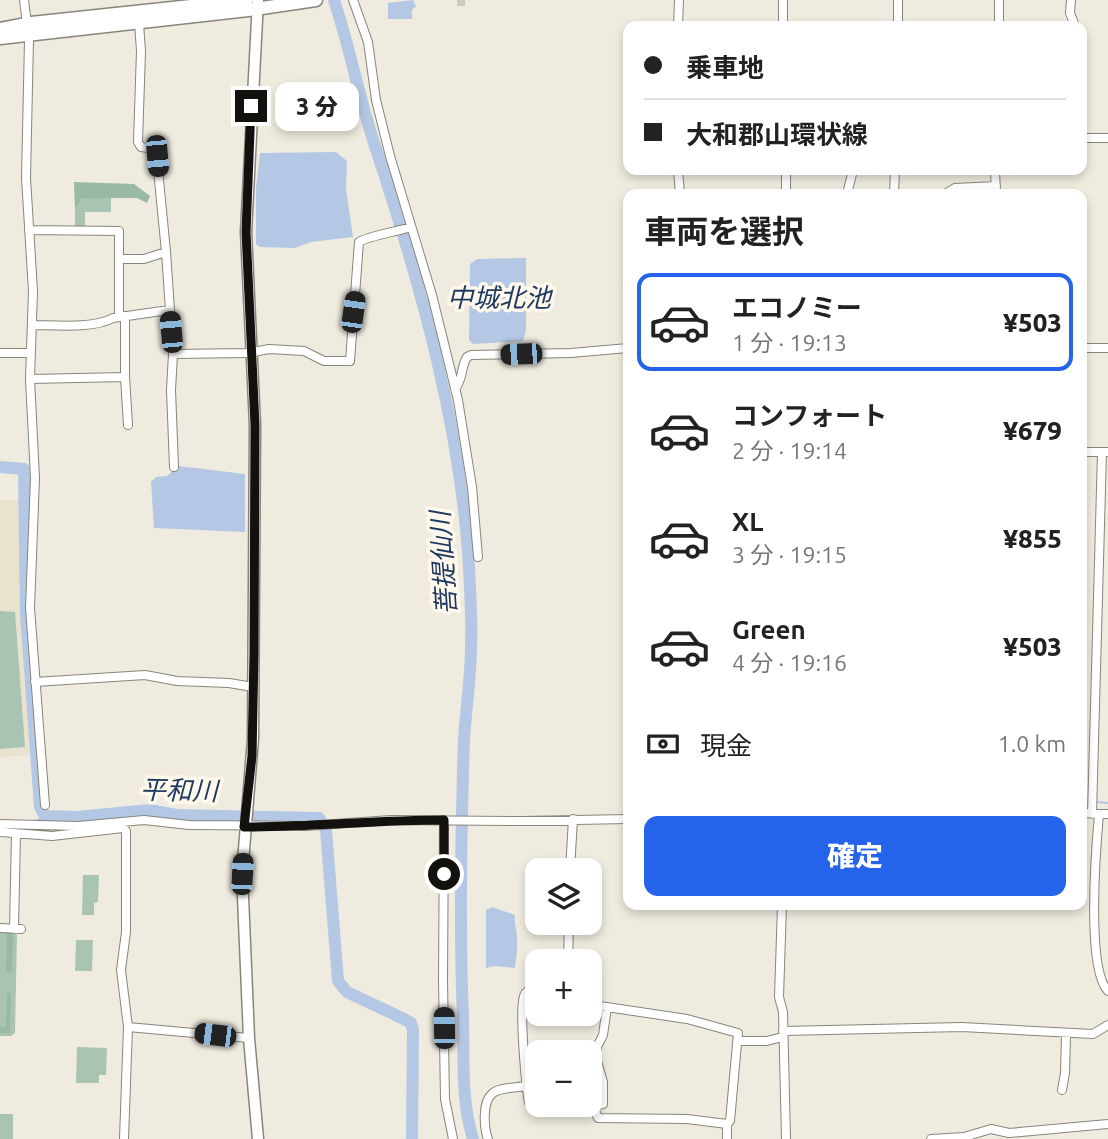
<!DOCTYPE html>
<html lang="ja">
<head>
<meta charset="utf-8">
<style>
  body { margin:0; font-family:Ubuntu,"Noto Sans JP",sans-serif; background:#f6f6f6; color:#222; height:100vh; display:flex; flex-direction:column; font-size:26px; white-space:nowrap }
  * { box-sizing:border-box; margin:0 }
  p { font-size:23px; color:#767676 }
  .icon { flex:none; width:38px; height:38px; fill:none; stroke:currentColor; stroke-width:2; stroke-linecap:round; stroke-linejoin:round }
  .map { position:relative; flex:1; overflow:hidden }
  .drawer { position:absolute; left:623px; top:189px; width:464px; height:721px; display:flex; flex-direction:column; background:#fff; border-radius:14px; box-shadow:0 4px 10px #0003 }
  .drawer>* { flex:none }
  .guide { position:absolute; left:623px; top:21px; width:464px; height:154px; border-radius:14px; box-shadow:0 4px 10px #0003; display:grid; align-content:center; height:154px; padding:0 21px; background:#fff }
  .fabs { position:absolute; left:525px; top:858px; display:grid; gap:14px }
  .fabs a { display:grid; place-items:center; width:77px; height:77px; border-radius:14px; background:#fff; box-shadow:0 4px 10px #0003; font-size:35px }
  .end { position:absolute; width:32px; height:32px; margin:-16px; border:9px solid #13110d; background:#fff; box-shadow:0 0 0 4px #fff }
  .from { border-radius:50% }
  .bubble { position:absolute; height:49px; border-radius:14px; background:#fff; box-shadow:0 4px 10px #0003; font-size:23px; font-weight:800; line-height:49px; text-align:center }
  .car { position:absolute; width:21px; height:42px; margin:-21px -10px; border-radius:9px; box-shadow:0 0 5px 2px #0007; background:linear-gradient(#222 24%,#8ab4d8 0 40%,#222 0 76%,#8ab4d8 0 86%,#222 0) }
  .guide b { display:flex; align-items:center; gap:24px; height:66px; font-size:26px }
  .guide b+b { border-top:2px solid #e0e0e0 }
  .guide i { width:18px; height:18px; background:#222 }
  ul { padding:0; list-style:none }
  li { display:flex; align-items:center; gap:21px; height:98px; margin:0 14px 10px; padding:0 7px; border:4px solid transparent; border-radius:14px }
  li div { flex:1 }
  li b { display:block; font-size:26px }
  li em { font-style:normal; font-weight:800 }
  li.on { border-color:#2563eb }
  li>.icon { width:63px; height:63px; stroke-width:1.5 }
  h2 { padding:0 21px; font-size:32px; line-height:84px }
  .pay { display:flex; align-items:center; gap:18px; height:77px; padding:0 21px; font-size:26px }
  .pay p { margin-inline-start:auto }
  .action { display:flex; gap:14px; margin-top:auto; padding:14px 21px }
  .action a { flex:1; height:80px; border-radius:14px; background:#2563eb; color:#fff; font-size:28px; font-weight:800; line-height:80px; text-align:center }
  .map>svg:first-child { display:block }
  .built { fill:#e9e2ce }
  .green { fill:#a9c4b3 }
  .forest { fill:#98b9a4 }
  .water { fill:#b4c8e5 }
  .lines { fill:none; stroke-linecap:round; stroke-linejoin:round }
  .stream { stroke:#b4c8e5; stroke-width:2 }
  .river { stroke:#b4c8e5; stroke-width:12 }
  .minor-tunnel { stroke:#cfcac0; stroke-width:8; stroke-dasharray:8 4; stroke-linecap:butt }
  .minor-casing { stroke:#89857a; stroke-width:10 }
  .major-casing { stroke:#89857a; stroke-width:13 }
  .highway-casing { stroke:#89857a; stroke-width:15 }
  .minor { stroke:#fff; stroke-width:8 }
  .major { stroke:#fff; stroke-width:10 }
  .highway { stroke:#fff; stroke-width:12 }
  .route { stroke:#13110d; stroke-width:9 }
  .labels { text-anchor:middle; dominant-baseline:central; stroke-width:7; stroke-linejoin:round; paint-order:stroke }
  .water-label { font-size:26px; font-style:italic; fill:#1e3961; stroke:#fef9ec }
</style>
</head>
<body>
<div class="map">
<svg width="1108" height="1139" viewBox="0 0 1108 1139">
  <rect width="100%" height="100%" fill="#f0ebdf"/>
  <!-- built -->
  <path class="built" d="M0 500H25L23 607 33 755 0 757Z"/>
  <!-- green -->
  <path class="green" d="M82 198H111V212H85V231H75V210Z
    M0 611 15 612 25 747 0 749Z
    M83 875H99L98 902 94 903V915H82Z
    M0 932H13L17 935 15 1033 11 1036H0Z
    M76 940H93L92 971H75Z
    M77 1047 107 1048 106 1075H99V1083H76Z
    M0 1114H13V1139H0Z"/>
  <!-- forest -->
  <path class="forest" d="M74 182 134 184 150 196 147 203 137 198H82L75 210Z
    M7 932H13L12 972H6Z
    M7 993H11L10 1033H0V1027H6Z"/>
  <!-- water -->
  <path class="water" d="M413 0 416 6 412 10V19H388V3Z
    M336 152 347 161 346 189 353 237 311 242 295 248 260 247 256 244V188L260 153Z
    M526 258V330L523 341 473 344 469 340 470 264 477 259Z
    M178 466 245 474V532L154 528 151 482 156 477 167 476Z
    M492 907 515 915C514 924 517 929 517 938 518 948 516 958 515 968L494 966 486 968V910Z"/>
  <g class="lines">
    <!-- stream -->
    <path class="stream" d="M1097 802 1108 803
      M34 822 45 816
      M12 828H23"/>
    <!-- river -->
    <path class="river" d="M334 0C350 48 359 98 375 146 421 285 465 440 470 588 471 607 472 627 471 646 471 677 466 708 464 739 461 832 459 925 463 1018 464 1057 461 1101 473 1139
      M0 467 24 469 26 614 40 807 45 816 77 817 150 810 176 815 319 818 326 830 338 981 347 992 404 1019 411 1023 413 1030 412 1139"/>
    <!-- minor-tunnel -->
    <path class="minor-tunnel" d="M461 0V6"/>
    <!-- minor casing -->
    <g class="minor-casing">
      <path id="minor" d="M24 0 29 40 26 178 33 291 30 379 35 478 30 608 45 805
        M353 0 368 42 376 100 390 156 432 295 458 400 472 487 478 557
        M999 0V26
        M1071 0 1070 13 1075 26
        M139 23 141 51 138 142 141 147 156 149 166 252 173 354 248 353 269 349 304 351 324 361H350L359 242C365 237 399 231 411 227
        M678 26 679 0
        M783 26V0
        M898 26V0
        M1082 138H1108
        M678 170 680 194
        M786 170V194
        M995 170 996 194
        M847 194 853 170H866
        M894 194 895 170
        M945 194 955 188 996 186
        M29 230 119 231V317
        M119 259H144L166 252
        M32 325C54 325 94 329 113 318L169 310
        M1082 348H1108
        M0 353H30
        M173 354 171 390 174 467
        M125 377 128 425
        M30 379 125 377V316
        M455 389C464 377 460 369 467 357L471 355 571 353 628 348
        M1082 452H1108
        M35 682 145 675 177 681 229 683 253 687
        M1082 813 1108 814
        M1092 814 1102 452
        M1099 814C1096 847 1086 969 1108 991
        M444 820 443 980 445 1099 453 1139
        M0 824 78 826 144 820 189 825 306 826 391 820 522 821 628 819
        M0 832 52 836 123 828 126 831V932L121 970 128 1027 124 1139
        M570 870 573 819
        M782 905 779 997 783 1012 786 1139
        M0 928 21 929
        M14 929 16 833
        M568 961 569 922
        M537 987C532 988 526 990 524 996 519 1011 526 1086 529 1103L537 1104
        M128 1027 249 1038
        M783 1031 962 1027 1093 1034 1108 1025
        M738 1041H767L782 1037
        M1062 1090 1065 1073 1066 1035
        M556 1104 593 1106 598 1118 687 1119 727 1124 730 1121 738 1033 687 1019 593 1005 590 1002
        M593 1106 603 1104V1082L596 1058 597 1047 603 1035 607 1007
        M727 1124V1139
        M488 1139C484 1128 482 1102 492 1094 498 1087 517 1088 526 1086
        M931 1139 964 1137 991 1129 1009 1133 1108 1124"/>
    </g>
    <!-- major casing -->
    <g class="major-casing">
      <path id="major" d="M258 0 246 232 255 425 253 739 242 874 249 1038 258 1139"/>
    </g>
    <!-- highway casing -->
    <g class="highway-casing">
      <path id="highway" d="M0 29 31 23 247 0
        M0 38 248 10 316 0"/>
    </g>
    <!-- minor -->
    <use href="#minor" class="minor"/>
    <!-- major -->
    <use href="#major" class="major"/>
    <!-- highway -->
    <use href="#highway" class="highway"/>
  </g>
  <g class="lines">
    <!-- route -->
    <path class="route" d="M251 106 246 232 255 425 254 653 252 756 244 827C311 827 377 820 444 820V874"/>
  </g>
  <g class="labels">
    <!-- water labels -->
    <g class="water-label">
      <text x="499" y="297">中城北池</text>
      <text transform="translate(443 563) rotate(-94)">菩提仙川</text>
      <text transform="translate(179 790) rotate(1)">平和川</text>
    </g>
  </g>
</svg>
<div class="fabs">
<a><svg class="icon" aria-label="layers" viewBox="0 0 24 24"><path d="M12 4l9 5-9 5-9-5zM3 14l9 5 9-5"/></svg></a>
<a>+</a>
<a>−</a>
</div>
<i class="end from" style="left:444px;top:874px"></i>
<i class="end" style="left:251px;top:106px"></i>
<div class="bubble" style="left:275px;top:82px;width:84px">3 分</div>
<i class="car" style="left:157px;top:156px;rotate:175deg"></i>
<i class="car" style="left:353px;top:312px;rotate:8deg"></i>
<i class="car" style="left:171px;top:332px;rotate:355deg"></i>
<i class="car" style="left:521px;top:354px;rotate:268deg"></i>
<i class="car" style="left:242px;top:874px;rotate:3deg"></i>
<i class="car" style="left:444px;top:1028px;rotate:359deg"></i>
<i class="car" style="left:215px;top:1035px;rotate:277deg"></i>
<div class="guide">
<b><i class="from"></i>乗車地</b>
<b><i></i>大和郡山環状線</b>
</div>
<section class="drawer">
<h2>車両を選択</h2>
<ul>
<li class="on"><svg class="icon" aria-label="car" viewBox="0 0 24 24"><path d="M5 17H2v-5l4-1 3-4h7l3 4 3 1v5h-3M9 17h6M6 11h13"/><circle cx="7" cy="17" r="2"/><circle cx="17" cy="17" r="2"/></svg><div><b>エコノミー</b><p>1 分 · 19:13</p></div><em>¥503</em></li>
<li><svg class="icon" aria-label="car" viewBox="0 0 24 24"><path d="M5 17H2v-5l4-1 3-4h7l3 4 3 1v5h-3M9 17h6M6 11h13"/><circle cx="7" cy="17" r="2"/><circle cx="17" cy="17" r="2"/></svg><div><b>コンフォート</b><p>2 分 · 19:14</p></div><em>¥679</em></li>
<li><svg class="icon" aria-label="car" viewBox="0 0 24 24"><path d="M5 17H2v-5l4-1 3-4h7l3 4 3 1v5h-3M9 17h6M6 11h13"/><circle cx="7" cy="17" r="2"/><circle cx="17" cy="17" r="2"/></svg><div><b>XL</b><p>3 分 · 19:15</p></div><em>¥855</em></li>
<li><svg class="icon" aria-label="car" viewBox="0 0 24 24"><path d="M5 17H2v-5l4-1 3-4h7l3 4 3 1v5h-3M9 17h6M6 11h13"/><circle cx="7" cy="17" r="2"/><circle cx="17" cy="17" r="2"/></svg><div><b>Green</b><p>4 分 · 19:16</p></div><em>¥503</em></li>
</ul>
<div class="pay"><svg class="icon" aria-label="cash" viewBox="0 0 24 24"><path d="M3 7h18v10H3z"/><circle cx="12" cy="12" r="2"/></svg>現金<p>1.0 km</p></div>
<div class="action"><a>確定</a></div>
</section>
</div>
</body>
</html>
